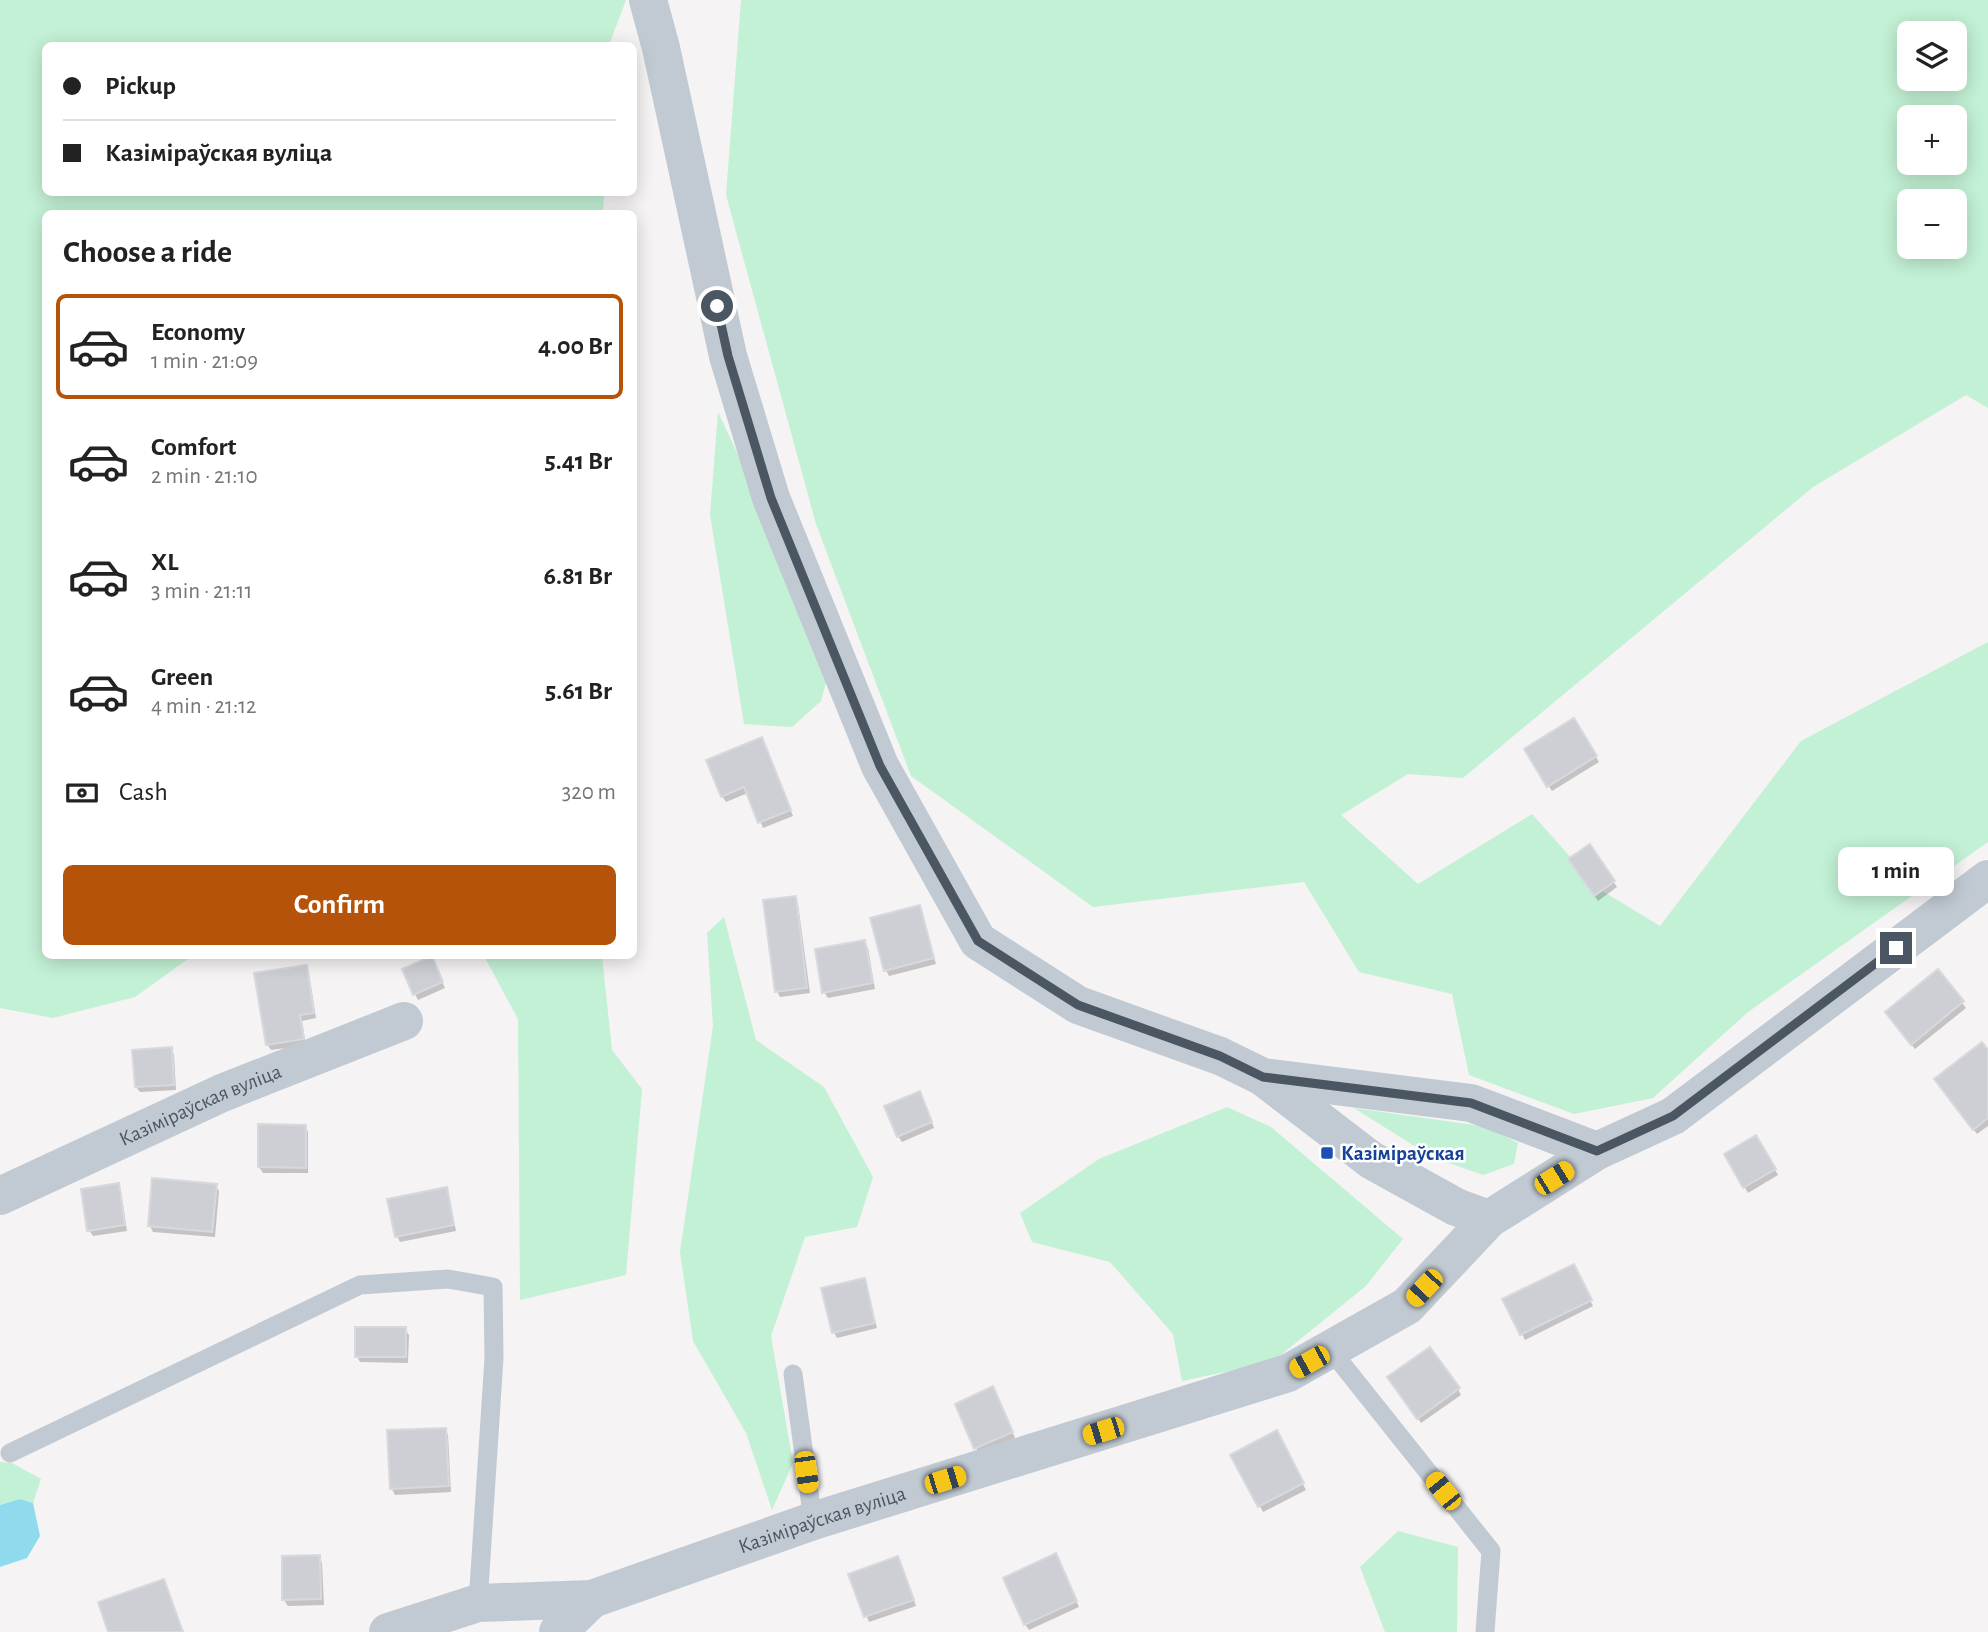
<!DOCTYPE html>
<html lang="en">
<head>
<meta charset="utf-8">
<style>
  body { margin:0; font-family:"Alegreya Sans",sans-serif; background:#f2f2f2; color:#222; height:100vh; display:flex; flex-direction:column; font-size:26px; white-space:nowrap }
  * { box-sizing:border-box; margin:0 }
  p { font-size:23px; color:#767676 }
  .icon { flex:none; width:38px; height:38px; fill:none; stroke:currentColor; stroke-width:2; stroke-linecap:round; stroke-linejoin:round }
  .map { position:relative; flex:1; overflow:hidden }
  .drawer { position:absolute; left:42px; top:210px; width:595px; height:749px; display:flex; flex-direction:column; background:#fff; border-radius:10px; box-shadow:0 4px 18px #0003 }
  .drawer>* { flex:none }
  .top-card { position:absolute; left:42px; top:42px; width:595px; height:154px; border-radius:10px; box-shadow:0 4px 18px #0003; display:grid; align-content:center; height:154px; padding:0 21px; background:#fff }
  .tools { position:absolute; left:1897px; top:21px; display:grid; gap:14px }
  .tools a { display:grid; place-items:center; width:70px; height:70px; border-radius:10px; background:#fff; box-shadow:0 4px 18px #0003; font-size:35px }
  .end { position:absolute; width:32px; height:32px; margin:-16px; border:9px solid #4a5661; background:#fff; box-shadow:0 0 0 4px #fff }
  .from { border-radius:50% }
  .bubble { position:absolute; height:49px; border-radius:10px; background:#fff; box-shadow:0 4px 18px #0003; font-size:23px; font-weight:700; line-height:49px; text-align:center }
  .car { position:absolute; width:21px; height:42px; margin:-21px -10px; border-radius:9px; box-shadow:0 0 5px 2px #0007; background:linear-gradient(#f5c518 24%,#345 0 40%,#f5c518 0 76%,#345 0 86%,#f5c518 0) }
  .top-card b { display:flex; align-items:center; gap:24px; height:66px; font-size:26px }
  .top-card b+b { border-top:2px solid #e0e0e0 }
  .top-card i { width:18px; height:18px; background:#222 }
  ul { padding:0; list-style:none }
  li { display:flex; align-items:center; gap:21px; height:105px; margin:0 14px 10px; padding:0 7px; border:4px solid transparent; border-radius:10px }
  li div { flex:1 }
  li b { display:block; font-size:26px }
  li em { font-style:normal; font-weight:700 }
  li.selected { border-color:#b45309 }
  li>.icon { width:63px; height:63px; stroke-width:1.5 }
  h2 { padding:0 21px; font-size:32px; line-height:84px }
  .pay { display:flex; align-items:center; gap:18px; height:77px; padding:0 21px; font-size:26px }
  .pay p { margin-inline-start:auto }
  .primary-button { display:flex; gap:14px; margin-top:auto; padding:14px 21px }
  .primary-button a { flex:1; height:80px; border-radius:10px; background:#b45309; color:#fff; font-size:28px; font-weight:700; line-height:80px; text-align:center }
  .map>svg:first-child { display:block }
  .green { fill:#c3f1d5; fill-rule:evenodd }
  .water { fill:#90daee }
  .shadow { fill:#0003 }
  .building { fill:#cdcfd5; stroke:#d7d9de; stroke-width:2 }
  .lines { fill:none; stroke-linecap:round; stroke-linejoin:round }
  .lane { stroke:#c1cad2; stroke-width:19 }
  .street { stroke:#c1cad2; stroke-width:38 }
  .route { stroke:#4a5661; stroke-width:9 }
  .transit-dot { fill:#1a4fb4; stroke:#fff; stroke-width:2.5 }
  .labels { text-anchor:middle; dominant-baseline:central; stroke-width:5; stroke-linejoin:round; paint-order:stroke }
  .street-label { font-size:21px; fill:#4a5661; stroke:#fff }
  .transit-label { font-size:21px; font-weight:bold; fill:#164399; stroke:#fff; text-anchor:start }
</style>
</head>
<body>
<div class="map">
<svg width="1988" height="1632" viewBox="0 0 1988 1632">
  <rect width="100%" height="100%" fill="#f5f3f3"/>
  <!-- green -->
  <path class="green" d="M0 0H626L609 45 46 46V192L604 193 603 214H46V956H192L135 997 53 1018 0 1008Z
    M741 0H1988V408L1966 395 1813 487 1463 778 1408 774 1341 815 1418 884 1532 814 1599 889 1660 926 1801 741 1988 642V842L1748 1012 1653 1098 1574 1114 1469 1075 1452 994 1359 972 1304 882 1093 907 911 776 816 524 726 195ZM1909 33H1955V79H1909ZM1909 117H1955V163H1909ZM1909 201H1955V247H1909Z
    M718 412 750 480 829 671 821 701 792 727 744 724 710 515Z
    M724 917 756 1040 824 1087 873 1177 857 1227 805 1237 771 1336 793 1463 772 1510 746 1433 693 1341 680 1252 713 1026 707 933Z
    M484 956H602L612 1050 642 1089 626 1275 520 1300 518 1019Z
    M1227 1107 1271 1127 1403 1239 1366 1286 1272 1362 1182 1381 1173 1334 1110 1262 1032 1242 1020 1213 1099 1159Z
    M1354 1108 1488 1127 1518 1143 1514 1164 1483 1175 1432 1157Z
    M0 1462 12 1463 41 1479 33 1503 20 1499 0 1505Z
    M1398 1531 1458 1547 1457 1632H1385L1360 1567Z"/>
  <!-- water -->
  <path class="water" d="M20 1499 33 1503 40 1536 27 1558 0 1567V1505Z"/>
  <!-- shadow -->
  <path class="shadow" d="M1574 720 1599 762 1552 791 1526 750Z
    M764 745 793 816 763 828 748 793 726 802 722 796Z
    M1589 846 1617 887 1598 901 1573 865Z
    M795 898 798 904 810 993 780 997 777 991Z
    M919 907 936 964 889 976 886 970Z
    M864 942 868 948 875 989 828 998 824 992Z
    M434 964 445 988 418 1000 415 994Z
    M306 967 309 973 316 1018 302 1021 306 1045 271 1050 267 1044Z
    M1938 971 1966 1008 1915 1049 1890 1018Z
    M171 1049 174 1055 176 1090 140 1092 136 1087Z
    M1988 1053V1126L1977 1134 1940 1085Z
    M923 1099 934 1128 902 1142 898 1136Z
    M305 1126 308 1132V1173H263L259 1167Z
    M1756 1137 1778 1175 1748 1193 1726 1155Z
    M118 1185 121 1191 127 1231 93 1236 89 1230Z
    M215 1185 219 1191 215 1237 153 1232 150 1226Z
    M446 1189 449 1195 456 1231 400 1242 397 1236Z
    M1573 1266 1593 1306 1525 1340 1505 1300Z
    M864 1280 877 1328 837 1338 834 1332Z
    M405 1329 409 1335 408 1363 360 1362 357 1356Z
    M1393 1383 1458 1389 1461 1395 1421 1423Z
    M996 1394 1015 1438 979 1454 976 1448Z
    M445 1429 448 1435 451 1492 395 1495 392 1489Z
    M1276 1433 1306 1490 1263 1512 1233 1455Z
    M319 1557 322 1563 324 1605 288 1606 284 1600Z
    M1058 1561 1079 1607 1029 1630 1025 1624Z
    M901 1564 916 1606 869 1622 850 1575Z"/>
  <!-- building -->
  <path class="building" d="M1574 718 1597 756 1547 787 1524 749Z
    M762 737 791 810 758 823 744 787 721 797 706 760Z
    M1590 844 1615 881 1594 896 1568 859Z
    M796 896 807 988 775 992 763 900Z
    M920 905 934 958 884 971 870 918Z
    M865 940 873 983 822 993 815 949Z
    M432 956 443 982 413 995 402 969Z
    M307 965 314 1013 300 1015 304 1039 266 1045 254 973Z
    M1938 969 1964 1001 1911 1045 1885 1012Z
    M1982 1042 1988 1050V1118L1973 1130 1934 1079Z
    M172 1047 174 1085 135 1087 132 1050Z
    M920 1091 932 1122 897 1137 884 1106Z
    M258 1124 306 1125V1168L258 1167Z
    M1756 1135 1776 1169 1743 1188 1724 1154Z
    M152 1178 217 1184 212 1232 148 1226Z
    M119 1183 125 1225 87 1231 81 1189Z
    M447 1187 454 1225 395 1237 387 1199Z
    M1574 1264 1592 1300 1520 1335 1502 1299Z
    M865 1278 875 1323 832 1333 821 1288Z
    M355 1327H406V1357H355Z
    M1430 1347 1460 1388 1417 1419 1387 1377Z
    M993 1386 1013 1432 974 1449 955 1404Z
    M446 1428 449 1486 390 1489 387 1430Z
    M1277 1430 1304 1483 1258 1507 1230 1455Z
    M1056 1553 1077 1601 1024 1625 1003 1578Z
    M320 1555 321 1599 282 1600V1556Z
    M898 1556 914 1600 864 1617 848 1574Z
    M164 1579 183 1632H108L98 1602Z"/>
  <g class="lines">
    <!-- lane -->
    <path class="lane" d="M1330 1349 1491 1551 1485 1632
      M793 1374 813 1521
      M10 1453 360 1285 448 1279 493 1287 494 1358 478 1603"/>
    <!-- street -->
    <g class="street">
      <path d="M648 0 661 48 728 356 771 498 880 766 978 941 1078 1005 1220 1056 1263 1077 1471 1103 1597 1151"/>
      <path d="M1264 1078 1371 1160 1456 1207 1489 1219"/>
      <path id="s1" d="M0 1196 222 1093 404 1021"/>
      <path id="s2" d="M388 1632 478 1603 592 1599 813 1521 1288 1373 1407 1306 1489 1219 1597 1151 1673 1116 1988 879"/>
      <path d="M558 1632 592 1599"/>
    </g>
  </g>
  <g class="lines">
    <!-- route -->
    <path class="route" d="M717 306 728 356 771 498 880 766 978 941 1078 1005 1220 1056 1263 1077 1471 1103 1597 1151 1673 1116 1896 948"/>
  </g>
  <!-- markers -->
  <rect class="transit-dot" x="1320" y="1146" width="14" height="14" rx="3.5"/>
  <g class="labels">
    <!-- street labels -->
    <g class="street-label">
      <text stroke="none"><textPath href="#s1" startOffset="220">Казіміраўская вуліца</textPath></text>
      <text stroke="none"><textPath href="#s2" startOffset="452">Казіміраўская вуліца</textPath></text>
    </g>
    <!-- transit labels -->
    <g class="transit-label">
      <text x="1341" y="1153">Казіміраўская</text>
    </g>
  </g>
</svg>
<div class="tools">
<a><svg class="icon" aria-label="layers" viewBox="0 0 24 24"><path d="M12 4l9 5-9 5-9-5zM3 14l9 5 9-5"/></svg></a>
<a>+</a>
<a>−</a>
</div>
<i class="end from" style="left:717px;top:306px"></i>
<i class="end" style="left:1896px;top:948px"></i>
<div class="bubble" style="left:1838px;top:847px;width:116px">1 min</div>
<i class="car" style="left:1554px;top:1178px;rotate:58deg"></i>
<i class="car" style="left:1424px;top:1288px;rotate:223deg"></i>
<i class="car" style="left:1309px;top:1362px;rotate:241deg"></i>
<i class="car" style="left:1103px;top:1431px;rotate:253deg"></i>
<i class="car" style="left:806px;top:1472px;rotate:172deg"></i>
<i class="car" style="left:945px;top:1480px;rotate:73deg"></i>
<i class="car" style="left:1443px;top:1491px;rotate:321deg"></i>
<div class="top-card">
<b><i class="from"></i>Pickup</b>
<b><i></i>Казіміраўская вуліца</b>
</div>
<section class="drawer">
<h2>Choose a ride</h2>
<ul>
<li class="selected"><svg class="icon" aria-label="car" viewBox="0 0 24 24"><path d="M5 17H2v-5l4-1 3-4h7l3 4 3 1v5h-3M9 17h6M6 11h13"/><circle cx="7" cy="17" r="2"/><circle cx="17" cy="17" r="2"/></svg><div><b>Economy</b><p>1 min · 21:09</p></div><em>4.00 Br</em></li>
<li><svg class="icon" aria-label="car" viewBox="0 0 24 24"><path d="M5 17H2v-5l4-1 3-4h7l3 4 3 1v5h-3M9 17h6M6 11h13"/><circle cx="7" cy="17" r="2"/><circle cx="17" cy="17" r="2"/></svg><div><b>Comfort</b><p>2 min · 21:10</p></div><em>5.41 Br</em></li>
<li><svg class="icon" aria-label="car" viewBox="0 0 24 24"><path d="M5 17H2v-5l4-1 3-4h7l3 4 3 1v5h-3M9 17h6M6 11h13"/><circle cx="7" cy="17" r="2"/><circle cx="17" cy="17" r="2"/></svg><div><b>XL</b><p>3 min · 21:11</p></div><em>6.81 Br</em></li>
<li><svg class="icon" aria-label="car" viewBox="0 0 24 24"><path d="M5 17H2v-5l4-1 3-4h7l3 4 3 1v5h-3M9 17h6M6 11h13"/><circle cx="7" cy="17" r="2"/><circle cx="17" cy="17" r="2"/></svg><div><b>Green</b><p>4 min · 21:12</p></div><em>5.61 Br</em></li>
</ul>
<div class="pay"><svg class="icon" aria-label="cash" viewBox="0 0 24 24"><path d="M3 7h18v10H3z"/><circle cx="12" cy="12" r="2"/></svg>Cash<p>320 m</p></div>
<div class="primary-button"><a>Confirm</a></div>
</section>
</div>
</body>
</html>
